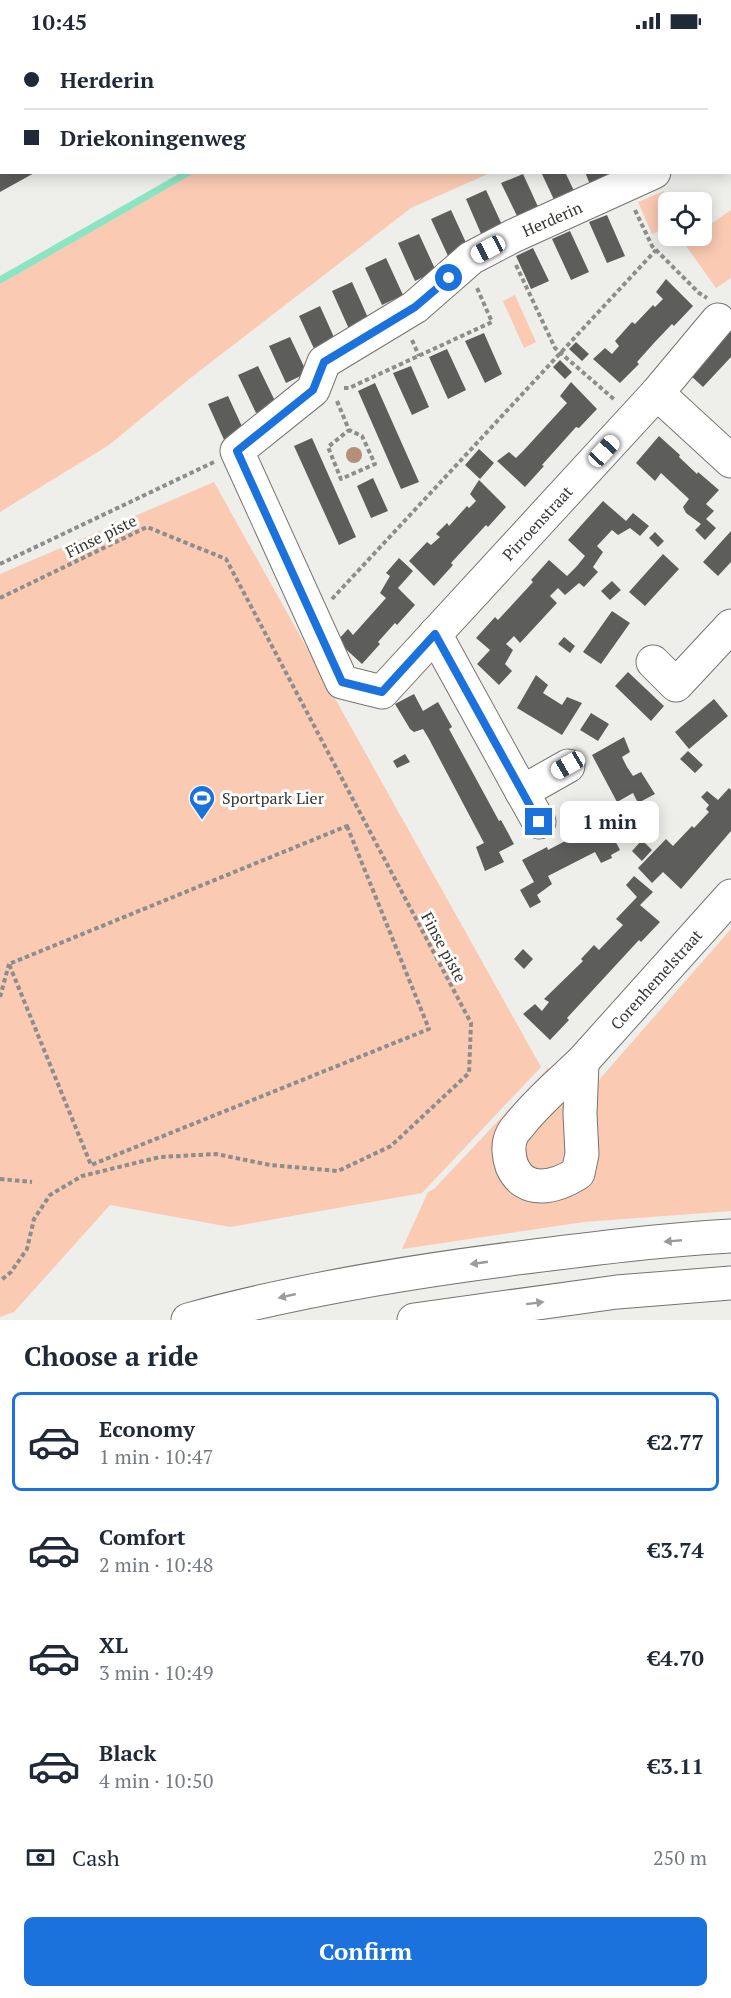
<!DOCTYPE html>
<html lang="en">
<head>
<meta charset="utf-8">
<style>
  body { margin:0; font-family:"PT Serif",serif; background:#f6f6f7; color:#1f2937; height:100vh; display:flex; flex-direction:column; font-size:22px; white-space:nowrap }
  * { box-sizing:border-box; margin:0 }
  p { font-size:20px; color:#747a83 }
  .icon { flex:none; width:33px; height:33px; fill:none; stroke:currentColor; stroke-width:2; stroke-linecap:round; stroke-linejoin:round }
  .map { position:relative; height:1278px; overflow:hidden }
  .details { display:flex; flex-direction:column; background:#fff; flex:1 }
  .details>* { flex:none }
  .guide { position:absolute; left:0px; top:0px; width:732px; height:132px; box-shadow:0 3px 15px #0003; display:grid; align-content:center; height:132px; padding:0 24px; background:#fff }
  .tools { position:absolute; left:658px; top:150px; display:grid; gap:12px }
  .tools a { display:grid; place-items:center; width:54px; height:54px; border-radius:9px; background:#fff; box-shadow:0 3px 15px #0003; font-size:30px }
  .end { position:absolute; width:27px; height:27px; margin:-14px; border:8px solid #1b72dc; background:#fff; box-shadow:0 0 0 3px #fff }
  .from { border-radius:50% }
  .bubble { position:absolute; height:42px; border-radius:9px; background:#fff; box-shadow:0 3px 15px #0003; font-size:20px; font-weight:700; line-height:42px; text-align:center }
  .car { position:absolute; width:18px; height:36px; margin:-18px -9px; border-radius:8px; box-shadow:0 0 4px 2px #0007; background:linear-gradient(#fff 24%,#345 0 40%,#fff 0 76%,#345 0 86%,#fff 0) }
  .guide b { display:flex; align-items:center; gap:21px; height:57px; font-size:22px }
  .guide b+b { border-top:2px solid #e0e1e3 }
  .guide i { width:15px; height:15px; background:#1f2937 }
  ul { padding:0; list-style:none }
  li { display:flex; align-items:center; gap:18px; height:99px; margin:0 12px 9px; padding:0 12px; border:3px solid transparent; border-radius:9px }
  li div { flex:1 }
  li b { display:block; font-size:22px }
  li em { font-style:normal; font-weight:700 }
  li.current { border-color:#1b72dc }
  li>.icon { width:54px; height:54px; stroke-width:1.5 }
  h2 { padding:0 24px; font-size:27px; line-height:72px }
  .pay { display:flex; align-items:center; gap:15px; height:66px; padding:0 24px; font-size:22px }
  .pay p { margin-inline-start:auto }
  .cta { display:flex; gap:12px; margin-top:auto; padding:12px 24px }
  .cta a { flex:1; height:69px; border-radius:9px; background:#1b72dc; color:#fff; font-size:24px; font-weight:700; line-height:69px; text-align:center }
  .status { display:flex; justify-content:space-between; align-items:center; height:42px; padding:0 30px; background:#fff; direction:ltr }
  .status svg { height:16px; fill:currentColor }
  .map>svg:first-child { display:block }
  .green { fill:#facab3 }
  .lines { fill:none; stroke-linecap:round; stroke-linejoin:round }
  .stream { stroke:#8ce5c2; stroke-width:7 }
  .building { fill:#5d5e5c }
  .minor-casing { stroke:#747572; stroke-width:35 }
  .highway-casing { stroke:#747572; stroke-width:35 }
  .path { stroke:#8d8d8b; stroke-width:4; stroke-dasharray:4.5 3; stroke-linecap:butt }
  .minor { stroke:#fff; stroke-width:33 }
  .highway { stroke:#fff; stroke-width:33 }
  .tree { fill:#b48f79 }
  .oneway { fill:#9b9b9a }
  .route { stroke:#1b72dc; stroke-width:8 }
  .labels { text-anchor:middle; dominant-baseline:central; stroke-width:6; stroke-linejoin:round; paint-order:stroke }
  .street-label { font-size:16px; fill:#373736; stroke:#fffffe }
  .poi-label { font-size:16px; fill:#373736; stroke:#fffffe; text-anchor:start }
</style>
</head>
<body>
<div class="status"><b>10:45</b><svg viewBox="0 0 49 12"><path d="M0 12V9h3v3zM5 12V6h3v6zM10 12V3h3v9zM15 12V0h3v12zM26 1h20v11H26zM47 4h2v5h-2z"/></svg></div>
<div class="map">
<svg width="731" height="1278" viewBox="0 0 731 1278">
  <rect width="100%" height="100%" fill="#eeeeeb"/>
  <!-- green -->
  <path class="green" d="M331 0H731V22L730 2Z
    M189 131H490L411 166 188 338 109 403 0 470V238Z
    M664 149 669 160V184L652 192 638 160Z
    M731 168V236L716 246 684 201 694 194H702V188Z
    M515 253 536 300 524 306 503 259Z
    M214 440 541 1025 422 1151 230 1185 110 1163 14 1270 0 1275V532Z
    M731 887V1169L584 1180 402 1207 428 1150 434 1147 548 1026 598 1039Z"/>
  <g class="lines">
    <!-- stream -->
    <path class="stream" d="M346 2 347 0
      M0 238 189 130"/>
  </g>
  <!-- building -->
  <path class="building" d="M0 130H36L0 150Z
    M541 130H565L576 153 556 162Z
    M585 130H624L591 145Z
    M523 132 540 169 519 178 501 141Z
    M486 148 503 185 482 194 466 157Z
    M451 168 468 205 448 214 431 177Z
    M607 173 625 214 607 221 589 180Z
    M570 189 589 230 571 238 552 197Z
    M419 192 436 229 415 239 398 201Z
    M533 206 549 239 531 247 516 214Z
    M386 216 403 253 382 263 365 226Z
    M666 237 693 264 674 284 672 282 654 301 637 320 639 322 620 341 593 317 605 306 612 312 619 304 615 299 632 280 635 282 653 263 655 265 663 257 656 250Z
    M352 240 369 278 349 287 332 249Z
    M320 264 337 302 316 311 299 274Z
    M731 286V315L703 345 689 332Z
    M484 291 502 332 485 341 465 299Z
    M290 295 307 331 286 341 269 304Z
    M576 300 589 312 582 319 569 307Z
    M447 307 466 348 448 357 429 315Z
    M560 318 572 330 565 337 553 325Z
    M258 324 276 361 256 371 238 333Z
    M411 324 429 365 412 373 393 331Z
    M571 340 597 367 579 386 576 385 542 423 544 424 525 445 497 419 509 410 516 416 524 408 567 361 560 354Z
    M375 341 419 440 401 447 358 349Z
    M228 354 245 391 225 400 208 362Z
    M659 394 680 413 679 415 697 432 698 430 719 448 706 462 714 469 706 477 716 486 705 498 695 488 701 482 686 471 683 465 689 457 661 431 655 439 636 421Z
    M312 396 356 495 339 503 294 404Z
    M479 407 494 421 480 437 465 423Z
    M373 436 388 469 371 476 357 444Z
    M479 438 506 465 488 485 486 483 451 521 453 523 434 544 409 519 427 500 431 503 440 495 436 492 447 481 449 484 467 464 469 466 476 459 470 452Z
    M603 459 626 479 633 471 649 484 640 494 630 486 618 493 612 488 597 504 603 510 593 525 598 530 584 545 579 541 565 553 558 546 550 554 557 561 520 601 514 594 506 602 513 608 505 622 512 629 499 643 477 622 490 608 476 596 495 575 498 578 533 540 531 538 549 518 567 534 577 524 585 514 568 498Z
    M731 489V520L718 534 703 520Z
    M655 490 664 499 658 505 649 496Z
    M663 512 679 527 645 564 629 550Z
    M399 516 413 529 398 546 415 563 397 583 395 581 378 600 380 602 362 622 337 599 348 587 353 593 386 556 380 551 390 534 386 531Z
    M612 539 621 548 610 558 601 549Z
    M612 569 630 581 601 622 583 610Z
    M564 595 575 604 570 611 558 602Z
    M628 630 664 664 651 679 615 644Z
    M536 633 548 643 543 651 562 663 567 655 582 661 562 693 517 666Z
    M414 652 423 669 438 660 452 685 449 687 499 779 501 778 514 802 499 810 504 820 485 829 476 805 484 801 429 697 423 687 414 690 410 687 395 662Z
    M714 657 728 674 689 707 675 690Z
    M591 671 609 682 598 699 580 688Z
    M624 695 630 710 622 715 627 725 633 734 641 730 655 752 638 761 633 751 617 760 592 713Z
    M688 709 703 723 695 731 680 717Z
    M405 712 410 720 397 726 393 719Z
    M729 746 731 748V789L681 847 663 830 652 841 638 826 666 797 673 804 692 784 694 786 709 770 706 767 709 763 701 755 707 749 718 758Z
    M594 781 601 796 611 791 620 808 611 813 612 816 601 821 595 810 548 834 552 842 537 853 541 860 530 866 520 848 534 840 522 818 547 805 548 808 571 796 569 794Z
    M642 798 652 808 642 819 632 809Z
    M634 834 653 850 640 863 660 880 641 900 639 898 567 976 569 978 550 998 523 972 535 962 542 969 549 960 544 957 583 919 581 917 594 903 599 908 623 883 616 877 637 855 626 843Z
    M523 907 533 917 524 927 514 917Z"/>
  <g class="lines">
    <!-- minor casing -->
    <g class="minor-casing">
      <g id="minor">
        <path d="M730 96H731"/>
        <path id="s1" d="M654 130 513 194 471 216 415 265 324 320 313 348 237 409 342 640 382 650 657 351 718 278"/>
        <path d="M657 351 731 419"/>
        <path d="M435 592 522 750 568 724"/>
        <path d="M653 620 676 643 731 584"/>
        <path d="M522 750 539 780"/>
        <path d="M582 1020 580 1072 582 1112 578 1131C556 1145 525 1154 512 1124 509 1116 507 1102 512 1093 513 1089 518 1085 520 1082 538 1059 561 1040 582 1020Z"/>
        <path id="s2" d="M582 1020 731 854"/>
      </g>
    </g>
    <!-- highway casing -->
    <g class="highway-casing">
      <path id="highway" d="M188 1278C296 1248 407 1230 518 1216 589 1207 660 1198 731 1194
        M414 1278 617 1250 731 1241"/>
    </g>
    <!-- path -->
    <path class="path" d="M635 168 652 204 699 251 707 256
      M516 223 555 306 616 359
      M412 298 419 314
      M344 346H349L492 280 477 246
      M337 359 349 388 362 394 375 422 341 437 328 405 349 388
      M0 522 214 420
      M0 556 147 485 226 517 471 981 469 1031 391 1104 338 1129 270 1123 216 1112 160 1115 82 1134 50 1153 34 1177 27 1207 11 1230 0 1239
      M332 557 656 208
      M347 784 429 987 91 1123 9 922Z
      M0 955 9 922
      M0 1137 32 1140"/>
    <!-- minor -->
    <use href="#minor" class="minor"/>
    <!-- highway -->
    <use href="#highway" class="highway"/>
  </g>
  <!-- trees -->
  <circle class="tree" cx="354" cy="413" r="8"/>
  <!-- one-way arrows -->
  <defs><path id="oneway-solid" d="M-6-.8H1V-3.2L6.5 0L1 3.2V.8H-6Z" transform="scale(1.5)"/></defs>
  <g class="oneway">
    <use href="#oneway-solid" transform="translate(673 1199) rotate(175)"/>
    <use href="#oneway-solid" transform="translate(479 1221) rotate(172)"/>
    <use href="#oneway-solid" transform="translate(287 1254) rotate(167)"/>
    <use href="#oneway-solid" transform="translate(535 1261) rotate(-7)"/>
  </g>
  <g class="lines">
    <!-- route -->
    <path class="route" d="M449 236 415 265 324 320 313 348 237 409 342 640 382 650 435 592 539 780"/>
  </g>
  <!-- icons -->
  <defs>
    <g id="stadium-pin" transform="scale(1.35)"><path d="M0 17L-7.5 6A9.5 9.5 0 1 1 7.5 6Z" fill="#1b72dc" stroke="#fffffe"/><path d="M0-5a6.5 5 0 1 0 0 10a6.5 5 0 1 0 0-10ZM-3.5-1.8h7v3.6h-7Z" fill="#fff"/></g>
  </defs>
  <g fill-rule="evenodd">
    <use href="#stadium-pin" x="202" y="756"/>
  </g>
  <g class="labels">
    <!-- street labels -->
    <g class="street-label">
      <text transform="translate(552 177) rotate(-24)">Herderin</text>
      <text stroke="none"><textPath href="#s1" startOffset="1035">Pirroenstraat</textPath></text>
      <text transform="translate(101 494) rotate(-26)">Finse piste</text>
      <text transform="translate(444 905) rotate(62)">Finse piste</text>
      <text stroke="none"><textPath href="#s2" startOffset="111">Corenhemelstraat</textPath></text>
    </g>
    <!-- poi labels -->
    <g class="poi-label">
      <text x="222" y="756">Sportpark Lier</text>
    </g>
  </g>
</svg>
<div class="tools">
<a><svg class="icon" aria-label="locate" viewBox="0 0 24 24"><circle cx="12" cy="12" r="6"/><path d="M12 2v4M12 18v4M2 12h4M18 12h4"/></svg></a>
</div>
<i class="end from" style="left:449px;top:236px"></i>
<i class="end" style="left:539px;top:780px"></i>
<div class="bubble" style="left:560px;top:759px;width:99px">1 min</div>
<i class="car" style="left:488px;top:207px;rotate:242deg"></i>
<i class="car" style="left:604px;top:409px;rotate:43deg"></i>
<i class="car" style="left:568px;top:723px;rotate:240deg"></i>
<div class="guide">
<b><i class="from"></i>Herderin</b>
<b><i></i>Driekoningenweg</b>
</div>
</div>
<section class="details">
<h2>Choose a ride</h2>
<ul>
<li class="current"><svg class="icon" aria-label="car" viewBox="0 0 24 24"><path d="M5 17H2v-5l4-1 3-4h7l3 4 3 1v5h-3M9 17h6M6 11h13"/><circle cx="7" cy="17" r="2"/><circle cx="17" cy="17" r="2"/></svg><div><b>Economy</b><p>1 min · 10:47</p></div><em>€2.77</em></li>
<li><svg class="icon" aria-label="car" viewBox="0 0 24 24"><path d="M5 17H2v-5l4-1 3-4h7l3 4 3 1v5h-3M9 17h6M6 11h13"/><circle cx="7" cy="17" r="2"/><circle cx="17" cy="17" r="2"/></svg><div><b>Comfort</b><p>2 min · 10:48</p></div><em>€3.74</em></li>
<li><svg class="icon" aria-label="car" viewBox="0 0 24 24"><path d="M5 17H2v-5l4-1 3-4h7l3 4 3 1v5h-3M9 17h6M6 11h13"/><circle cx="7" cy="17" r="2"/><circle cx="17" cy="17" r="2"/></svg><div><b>XL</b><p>3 min · 10:49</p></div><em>€4.70</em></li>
<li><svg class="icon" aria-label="car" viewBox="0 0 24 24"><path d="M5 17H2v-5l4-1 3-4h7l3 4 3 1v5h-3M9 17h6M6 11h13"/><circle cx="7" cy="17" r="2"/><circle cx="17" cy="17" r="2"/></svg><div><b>Black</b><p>4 min · 10:50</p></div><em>€3.11</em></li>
</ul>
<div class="pay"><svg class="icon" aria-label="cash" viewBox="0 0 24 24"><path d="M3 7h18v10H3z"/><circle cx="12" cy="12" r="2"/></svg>Cash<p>250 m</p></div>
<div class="cta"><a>Confirm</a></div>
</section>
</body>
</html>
